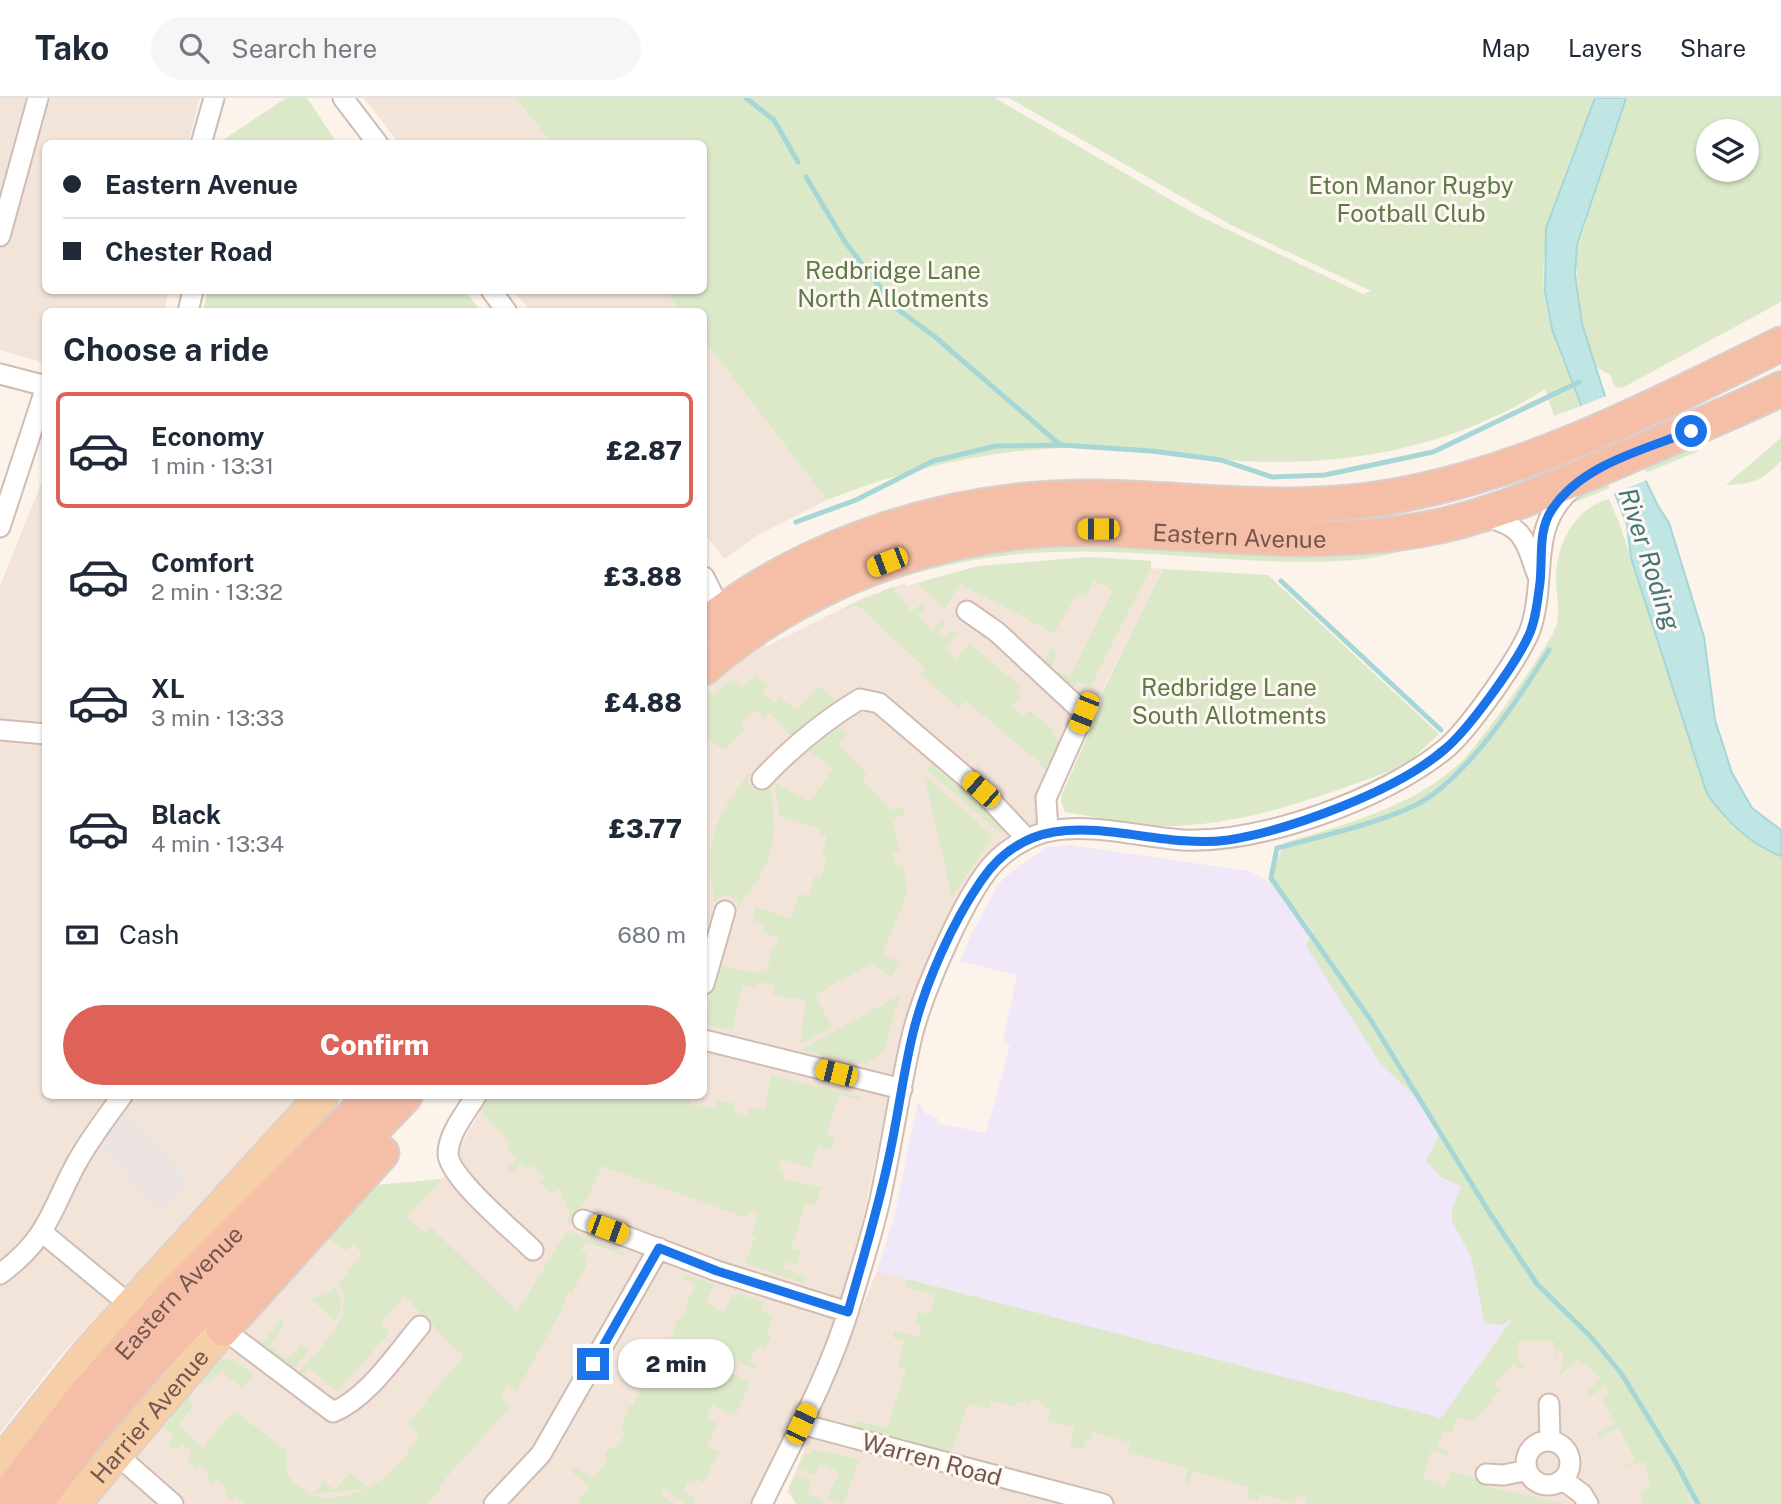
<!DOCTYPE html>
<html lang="en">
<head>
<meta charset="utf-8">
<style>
  body { margin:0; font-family:"Public Sans",sans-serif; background:#f6f6f7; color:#1f2937; height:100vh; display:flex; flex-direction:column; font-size:26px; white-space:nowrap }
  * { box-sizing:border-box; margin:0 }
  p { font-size:23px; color:#747a83 }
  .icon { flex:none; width:38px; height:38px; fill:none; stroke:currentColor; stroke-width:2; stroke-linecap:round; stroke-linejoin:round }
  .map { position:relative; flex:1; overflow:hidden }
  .details { position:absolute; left:42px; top:210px; width:665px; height:791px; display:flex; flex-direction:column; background:#fff; border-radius:10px; box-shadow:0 2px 5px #0004 }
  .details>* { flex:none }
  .top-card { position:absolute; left:42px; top:42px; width:665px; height:154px; border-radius:10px; box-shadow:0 2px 5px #0004; display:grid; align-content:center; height:154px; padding:0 21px; background:#fff }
  .fabs { position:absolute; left:1696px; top:21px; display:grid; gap:14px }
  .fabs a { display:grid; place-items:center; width:63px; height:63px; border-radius:50%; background:#fff; box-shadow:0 2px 5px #0004; font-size:35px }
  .end { position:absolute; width:32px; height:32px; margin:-16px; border:9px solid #1a73e8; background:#fff; box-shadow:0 0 0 4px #fff }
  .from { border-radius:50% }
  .bubble { position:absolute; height:49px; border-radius:24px; background:#fff; box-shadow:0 2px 5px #0004; font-size:23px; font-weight:800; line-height:49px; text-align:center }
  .car { position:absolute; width:21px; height:42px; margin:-21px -10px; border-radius:9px; box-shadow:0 0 5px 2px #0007; background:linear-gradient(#f5c518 24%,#345 0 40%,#f5c518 0 76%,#345 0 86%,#f5c518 0) }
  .top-card b { display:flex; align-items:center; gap:24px; height:66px; font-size:26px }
  .top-card b+b { border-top:2px solid #e0e1e3 }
  .top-card i { width:18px; height:18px; background:#1f2937 }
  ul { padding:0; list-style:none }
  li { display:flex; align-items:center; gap:21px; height:116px; margin:0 14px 10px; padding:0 7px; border:4px solid transparent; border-radius:10px }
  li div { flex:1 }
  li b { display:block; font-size:26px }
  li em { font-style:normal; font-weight:800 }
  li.active { border-color:#de6257 }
  li>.icon { width:63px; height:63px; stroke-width:1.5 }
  h2 { padding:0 21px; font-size:32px; line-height:84px }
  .pay { display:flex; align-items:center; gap:18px; height:77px; padding:0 21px; font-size:26px }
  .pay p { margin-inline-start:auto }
  .button { display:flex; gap:14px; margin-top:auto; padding:14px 21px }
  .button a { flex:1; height:80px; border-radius:42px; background:#de6257; color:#fff; font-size:28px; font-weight:800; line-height:80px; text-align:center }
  header { display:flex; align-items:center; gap:42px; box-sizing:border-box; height:98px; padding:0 35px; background:#fff; border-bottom:2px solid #e0e1e3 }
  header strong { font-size:33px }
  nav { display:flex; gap:38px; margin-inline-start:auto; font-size:24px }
  .search { width:490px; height:63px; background:#f6f6f7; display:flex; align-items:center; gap:18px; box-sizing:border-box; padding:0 24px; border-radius:38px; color:#747a83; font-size:26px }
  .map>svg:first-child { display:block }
  .residential { fill:#f3e4da }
  .industrial { fill:#ece4e0 }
  .education { fill:#f0e7f9 }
  .green { fill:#dbe9c9; fill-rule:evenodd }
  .water { fill:#c0e5e5; stroke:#a6d6d6; stroke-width:2 }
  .pier { fill:#fcf3eb }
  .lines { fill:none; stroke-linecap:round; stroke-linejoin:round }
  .stream { stroke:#a6d6d6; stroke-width:5 }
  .minor-casing { stroke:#d0bcb3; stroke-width:23 }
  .primary-casing { stroke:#d9d0ce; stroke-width:35 }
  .trunk-casing { stroke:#d9d0ce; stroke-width:37 }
  .minor { stroke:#fff; stroke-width:19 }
  .primary { stroke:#f6cea8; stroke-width:32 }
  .trunk { stroke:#f4bea7; stroke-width:33 }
  .route { stroke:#1a73e8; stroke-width:9 }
  .labels { text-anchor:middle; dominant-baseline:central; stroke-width:6; stroke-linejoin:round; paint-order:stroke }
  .park-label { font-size:24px; fill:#5e7b47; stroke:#fef7f2 }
  .street-label { font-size:24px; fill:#76574f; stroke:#fef7f2 }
  .water-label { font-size:26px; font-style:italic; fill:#42787a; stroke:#fef7f2 }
</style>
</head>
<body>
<header>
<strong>Tako</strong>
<div class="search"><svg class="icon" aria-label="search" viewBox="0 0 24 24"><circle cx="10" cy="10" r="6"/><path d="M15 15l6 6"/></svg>Search here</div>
<nav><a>Map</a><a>Layers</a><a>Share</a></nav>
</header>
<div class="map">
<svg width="1781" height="1406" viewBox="0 0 1781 1406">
  <rect width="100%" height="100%" fill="#fcf3eb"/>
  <!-- residential -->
  <path class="residential" d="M0 0H200L188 45 46 46V192L168 193 165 213 46 214 45 265 0 252Z
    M364 0H516L551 45H399Z
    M514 193H665L681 213H530Z
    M704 242 827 402 758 437 724 461 704 435Z
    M45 376 46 998H302L62 1256 0 1335V488Z
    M1089 459 1151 463V470L1163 471 1035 728 1002 742 980 770 916 889 897 958 843 1216 751 1406H85L228 1247 233 1251 247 1235 243 1223 379 1087 442 1081 489 998H704V588L762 544 767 548 863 500 905 485 907 488 979 468Z
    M877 1173 1440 1321 1533 1191 1573 1232 1694 1406H797L787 1394Z"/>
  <!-- industrial -->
  <path class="industrial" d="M124 1010 159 1046 190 1084 161 1115 95 1047Z"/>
  <!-- education -->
  <path class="education" d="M1068 747 1249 773 1269 784 1285 796 1397 953 1533 1191 1441 1321 877 1173 894 1120 918 1004 925 1015 938 1020 937 1025 986 1035 1010 948 1003 944 1017 877 960 863 969 841 997 788 1010 775 1047 749Z"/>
  <!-- green -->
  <path class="green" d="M286 0H307L337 45H225L223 42Z
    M516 0H995L1197 117 1363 196 1371 193 1233 128 1009 0H1595C1569 69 1530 142 1548 217 1555 248 1570 278 1581 308L1554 318 1545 291C1447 353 1337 370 1224 362 1181 359 1139 348 1097 349 1001 349 916 367 827 402L704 242V214L681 213 665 193 704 192V46L551 45Z
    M1626 0H1781V204L1622 290 1615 289 1610 277 1595 268 1582 226 1575 158ZM1708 33H1746V72H1708Z
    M208 192 465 193 481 213H203Z
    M1781 340V363C1762 383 1753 386 1726 387Z
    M1689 345 1699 353 1573 405 1578 397Z
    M1609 401 1620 427 1707 696C1727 723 1749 746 1781 758V1406H1694L1686 1395 1691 1406H1643L1640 1394 1651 1391 1644 1364 1620 1370 1635 1362 1619 1330 1599 1340 1597 1335 1615 1326 1602 1301 1610 1297 1605 1288 1591 1298 1587 1295 1600 1279 1578 1261 1560 1278 1564 1253 1557 1252 1555 1263 1554 1243H1518V1261L1525 1269 1521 1272 1514 1266 1493 1286 1500 1293 1473 1324 1457 1319 1451 1335 1443 1332 1438 1349 1448 1353 1446 1357 1432 1352 1423 1380 1445 1388 1451 1373 1481 1382V1387L1564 1406H1305L1306 1400 1297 1398 1295 1406 1260 1396 1257 1403 1247 1400 1249 1389 1192 1373 1189 1385 1185 1384 1188 1370 1128 1354 1130 1345 1093 1334 1091 1342 1086 1341 1083 1351 1070 1348 1074 1329 1047 1322 1050 1311 1043 1309 1044 1305 1031 1301 1029 1306 1017 1303 1015 1309 991 1302 988 1311 968 1306 951 1355 853 1329 855 1322 887 1330 906 1272 898 1269 904 1243 893 1240 894 1233 918 1239 921 1227 915 1226 918 1214 930 1216 935 1196 906 1189 907 1181 1441 1320 1514 1219 1502 1227 1485 1225 1471 1159 1452 1123V1111L1461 1088 1440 1079 1426 1062 1439 1038 1427 1010 1380 965 1306 848 1313 834 1285 796 1269 784 1284 745C1346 726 1411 710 1460 665 1477 649 1552 545 1557 526 1560 511 1556 494 1556 478 1557 445 1575 410 1609 401Z
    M1457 438C1423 447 1389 459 1354 462 1237 471 1119 443 1002 458 958 463 910 475 868 491 839 503 810 520 782 534L837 495 1005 446Z
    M1089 459 1151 463V470L1090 589 1077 584 1071 593 1041 568 1051 549 1058 555 1051 570 1070 579 1113 492 1094 483 1086 499 1078 495 1054 535 960 486 945 511 917 485 979 468Z
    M1163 471 1268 477 1439 636 1412 661 1393 672C1317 700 1237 730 1155 728 1124 727 1095 718 1065 714L1061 703 1062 696 1102 605 1100 599Z
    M892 489 911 514 922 505 926 509 918 519 932 533 941 522 946 525 937 535 943 540 952 531 958 536 945 551 956 561 969 545 1020 588 1015 594 1021 598 1012 609 1024 618 1029 612 1054 633 1052 637 1063 646 1046 683 1043 680 1047 674 1039 664 966 603 959 610 921 577 926 571 857 507 836 514Z
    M756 577 767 587 762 595 775 605 779 599 797 612 818 588 838 604 791 638 770 615 763 621 755 612 740 626 745 631 725 652 704 639V589L713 598 732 581 741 590Z
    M838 625 847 636 837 646 867 676 862 681 890 712 902 708 905 717 892 721 900 754 893 755 897 769H904L907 796 882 857 901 864 891 879 872 865 815 897 832 929 800 946 806 902 773 897 775 887 757 884 756 889 742 887 732 933 704 926 718 867 757 875 767 872 771 858 768 857 780 840 762 834 764 826 752 822 755 809 791 821 799 796 809 798 814 779 820 780 827 759 822 757 827 738 819 735 820 731 779 718 775 685 810 704 833 671 805 650Z
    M932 666 1001 725 1005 733 1000 735 927 672Z
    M749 674 748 685 759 693 770 686C778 751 775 759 737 811L738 805 731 798H723L714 804C706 739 711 728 749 674Z
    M924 677 993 738 952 799Z
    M900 897 884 952 867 966 801 952Z
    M771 977 861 999 860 1002 840 996 826 1036 835 1040 831 1052 818 1048 811 1070 782 1061 778 1071 784 1074 782 1081 822 1089 816 1108 806 1105 791 1151 802 1154 797 1168 785 1164 783 1170 807 1179 805 1186 745 1165 755 1139 751 1137 759 1115 750 1112 747 1120 602 1068 588 1099 570 1127 566 1121 571 1116 566 1111V1103L561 1101 564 1097 558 1091 552 1096 540 1084 545 1079 531 1066 526 1070 521 1065 512 1075 507 1070 517 1060 506 1049 510 1044 480 1012 489 998H691L690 1006 716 1011 718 1002 736 1006 734 1014 747 1019 750 1009 765 1012Z
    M442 1081 406 1119 426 1135 432 1130 517 1214 567 1133 624 1154 623 1157 586 1144 581 1153 587 1156 584 1162 588 1164 572 1195 568 1194 562 1211 517 1293 507 1288 501 1300 511 1308 438 1389 442 1392 426 1406H244L235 1397 231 1402 224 1396 228 1391 217 1382 212 1387 206 1381 210 1376 200 1367 196 1371 187 1361 192 1354 182 1345 175 1352 168 1345 174 1338 164 1329 171 1321 162 1313 185 1287 193 1294 189 1304 193 1307 179 1328 203 1350 228 1319 236 1314 287 1353V1377C294 1384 304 1395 313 1398 362 1406 399 1375 419 1336L408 1326 463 1258 404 1198 380 1225 390 1234 337 1294 309 1270 300 1279 294 1278C315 1254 360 1220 338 1186L362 1156 353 1146 345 1153 329 1140 319 1152 312 1146 361 1098 379 1087Z
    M684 1176 714 1187 706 1205 724 1214 733 1197 737 1198 738 1195 764 1205 761 1213 774 1219 767 1234 771 1239 765 1251 757 1248 750 1263 758 1267 755 1271 724 1256 719 1268 750 1285 735 1318 712 1307 706 1320 718 1326 707 1348 719 1354 704 1385 695 1380 693 1385 688 1383 683 1394 695 1400 692 1406H686L664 1390 660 1396 674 1406H581L577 1402 589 1390 570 1372 573 1369 593 1380 608 1360 604 1358 610 1348 616 1351 625 1335 620 1332 629 1309 623 1305 632 1308 644 1286 630 1277 645 1283 653 1269 659 1272 665 1259 659 1256 664 1247 668 1248 678 1220 682 1221 687 1211 684 1209 696 1187 682 1180Z
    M334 1189C344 1202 341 1211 335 1224L311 1201 329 1195Z
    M282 1220 284 1227 270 1248 287 1262 301 1246 308 1253 290 1276 259 1249Z
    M217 1260 236 1263 254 1276 242 1290 221 1273 211 1284 207 1282 202 1288 194 1286Z
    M815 1352 860 1361 843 1406 827 1400 839 1374 821 1366 815 1377 798 1370 804 1358Z
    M349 1375 369 1390 314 1396 323 1383 335 1392Z
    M796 1376 812 1383 807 1395 825 1404 824 1406H796L789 1390Z"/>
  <!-- water -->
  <path class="water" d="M1595 0H1626L1577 147 1575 176 1582 226 1605 298 1658 408 1669 425 1704 539 1715 622 1732 675 1752 710 1781 732V758C1749 746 1727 723 1707 696L1631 460 1627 427 1552 231 1545 194 1546 130Z"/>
  <!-- pier -->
  <path class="pier" d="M1609 297 1650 381 1612 396 1578 309Z"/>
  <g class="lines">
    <!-- stream -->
    <path class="stream" d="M746 0 774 22 798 64
      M806 79 845 144 896 210 934 238 1058 345
      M796 424 856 402 933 363 996 348 1061 347 1152 353 1221 362 1272 379 1325 377 1433 354 1579 284
      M1281 483 1441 632
      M1549 552C1520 599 1465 682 1416 707 1373 727 1322 738 1277 750L1271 780 1372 924 1489 1114 1537 1186 1591 1239 1621 1275 1675 1363 1698 1406"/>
    <!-- minor casing -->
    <g class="minor-casing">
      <path id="minor" d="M343 0 378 46
        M201 46 214 0
        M0 138 38 0
        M491 192 507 214
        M188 214 193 192
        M0 276 46 288
        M1484 419C1523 427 1525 441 1537 476
        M0 429 46 289
        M704 479 712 495 715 518
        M967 513 997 534 1084 615 1046 700 1048 733
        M0 632 46 636
        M762 681C792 649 822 624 860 601L879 605 981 692 1027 741
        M704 886 725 813
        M704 942 902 991
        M476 998C466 1014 448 1036 448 1056 449 1080 515 1134 533 1152
        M583 1122 717 1173 848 1214
        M43 1135 130 1207
        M0 1176C48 1141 50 1114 76 1066 89 1042 106 1020 122 998
        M223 1231 333 1314C368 1300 396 1256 420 1228
        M1549 1306 1550 1342
        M801 1326 1103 1406
        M1526 1365a22 22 0 1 1 44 0a22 22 0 1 1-44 0Z
        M115 1355 173 1406
        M1486 1376 1504 1377 1527 1372
        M1563 1382 1582 1396 1588 1406
        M494 1406 541 1356 659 1150
        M762 1406C793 1342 828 1279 849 1211 860 1173 873 1135 881 1097 892 1044 900 990 912 938 922 896 968 787 999 760 1012 748 1033 736 1051 733 1093 725 1140 739 1183 742 1262 745 1382 702 1444 652 1466 635 1525 553 1532 526 1547 473 1528 430 1572 390"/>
    </g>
    <!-- primary casing -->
    <g class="primary-casing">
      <g id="primary">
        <path d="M0 1366 87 1256 322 998"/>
        <path id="s1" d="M74 1406 223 1231"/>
      </g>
    </g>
    <!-- trunk casing -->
    <g class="trunk-casing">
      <g id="trunk">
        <path d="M704 527C814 441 959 397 1098 399 1199 401 1299 417 1400 397 1534 372 1659 306 1781 246"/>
        <path id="s2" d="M704 570C811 477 958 426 1100 431 1207 435 1312 450 1419 432 1485 421 1547 393 1608 367 1666 342 1724 318 1781 291"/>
        <path d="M223 1231 382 1055"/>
        <path id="s3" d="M2 1406 80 1303 171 1199 372 998"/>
        <path d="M35 1406 85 1340 151 1263 405 998"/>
      </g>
    </g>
    <!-- minor -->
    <use href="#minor" class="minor"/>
    <!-- primary -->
    <use href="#primary" class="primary"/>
    <!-- trunk -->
    <use href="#trunk" class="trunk"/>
  </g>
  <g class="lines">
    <!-- route -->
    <path class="route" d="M593 1266 659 1150 717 1173 848 1214C862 1163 878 1112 889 1059 898 1018 903 976 913 935 925 886 952 825 981 783 1043 691 1141 754 1228 742 1290 732 1397 693 1445 651 1468 632 1515 567 1528 539 1535 525 1537 507 1539 492 1544 465 1536 433 1553 410 1583 366 1644 352 1691 333"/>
  </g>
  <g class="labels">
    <!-- park labels -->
    <g class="park-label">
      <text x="1411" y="87">Eton Manor Rugby<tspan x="1411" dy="28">Football Club</tspan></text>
      <text x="893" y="172">Redbridge Lane<tspan x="893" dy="28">North Allotments</tspan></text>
      <text x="1229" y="589">Redbridge Lane<tspan x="1229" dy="28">South Allotments</tspan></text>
    </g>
    <!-- street labels -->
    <g class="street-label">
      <text stroke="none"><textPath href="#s2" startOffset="569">Eastern Avenue</textPath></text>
      <text stroke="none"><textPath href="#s3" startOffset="276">Eastern Avenue</textPath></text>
      <text stroke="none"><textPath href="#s1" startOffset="116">Harrier Avenue</textPath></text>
      <text transform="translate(932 1361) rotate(15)">Warren Road</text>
    </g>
    <!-- water labels -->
    <g class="water-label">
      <text transform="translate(1650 461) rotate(72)">River Roding</text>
    </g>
  </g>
</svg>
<div class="fabs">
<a><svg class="icon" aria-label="layers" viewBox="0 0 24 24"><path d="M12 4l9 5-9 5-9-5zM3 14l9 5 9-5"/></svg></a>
</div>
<i class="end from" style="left:1691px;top:333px"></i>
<i class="end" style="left:593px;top:1266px"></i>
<div class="bubble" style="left:618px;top:1241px;width:116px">2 min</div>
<i class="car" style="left:1098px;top:431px;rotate:270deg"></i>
<i class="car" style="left:887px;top:464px;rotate:249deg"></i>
<i class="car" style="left:1084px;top:615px;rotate:202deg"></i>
<i class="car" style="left:981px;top:692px;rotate:311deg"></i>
<i class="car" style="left:836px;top:975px;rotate:284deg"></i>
<i class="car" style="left:608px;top:1131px;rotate:110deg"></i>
<i class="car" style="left:801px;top:1326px;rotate:25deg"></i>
<div class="top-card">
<b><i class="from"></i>Eastern Avenue</b>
<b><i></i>Chester Road</b>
</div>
<section class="details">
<h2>Choose a ride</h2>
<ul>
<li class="active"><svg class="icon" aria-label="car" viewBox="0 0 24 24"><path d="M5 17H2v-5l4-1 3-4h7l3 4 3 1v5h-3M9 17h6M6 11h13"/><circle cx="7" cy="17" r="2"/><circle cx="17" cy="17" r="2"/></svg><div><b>Economy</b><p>1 min · 13:31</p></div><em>£2.87</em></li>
<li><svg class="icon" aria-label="car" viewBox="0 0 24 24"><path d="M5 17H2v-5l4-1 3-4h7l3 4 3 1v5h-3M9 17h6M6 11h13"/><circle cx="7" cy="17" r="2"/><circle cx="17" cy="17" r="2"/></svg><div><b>Comfort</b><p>2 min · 13:32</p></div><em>£3.88</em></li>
<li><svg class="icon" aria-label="car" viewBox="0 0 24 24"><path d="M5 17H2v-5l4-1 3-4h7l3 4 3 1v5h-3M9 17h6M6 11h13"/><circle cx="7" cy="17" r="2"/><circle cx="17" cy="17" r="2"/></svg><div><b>XL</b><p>3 min · 13:33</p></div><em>£4.88</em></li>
<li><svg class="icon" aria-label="car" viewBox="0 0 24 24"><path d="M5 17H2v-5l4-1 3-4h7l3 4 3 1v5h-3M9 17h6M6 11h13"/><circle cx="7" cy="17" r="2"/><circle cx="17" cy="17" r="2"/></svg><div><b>Black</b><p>4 min · 13:34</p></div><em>£3.77</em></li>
</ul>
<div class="pay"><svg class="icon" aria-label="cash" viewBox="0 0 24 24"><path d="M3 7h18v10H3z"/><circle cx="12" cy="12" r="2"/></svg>Cash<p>680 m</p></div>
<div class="button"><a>Confirm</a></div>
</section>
</div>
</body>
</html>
